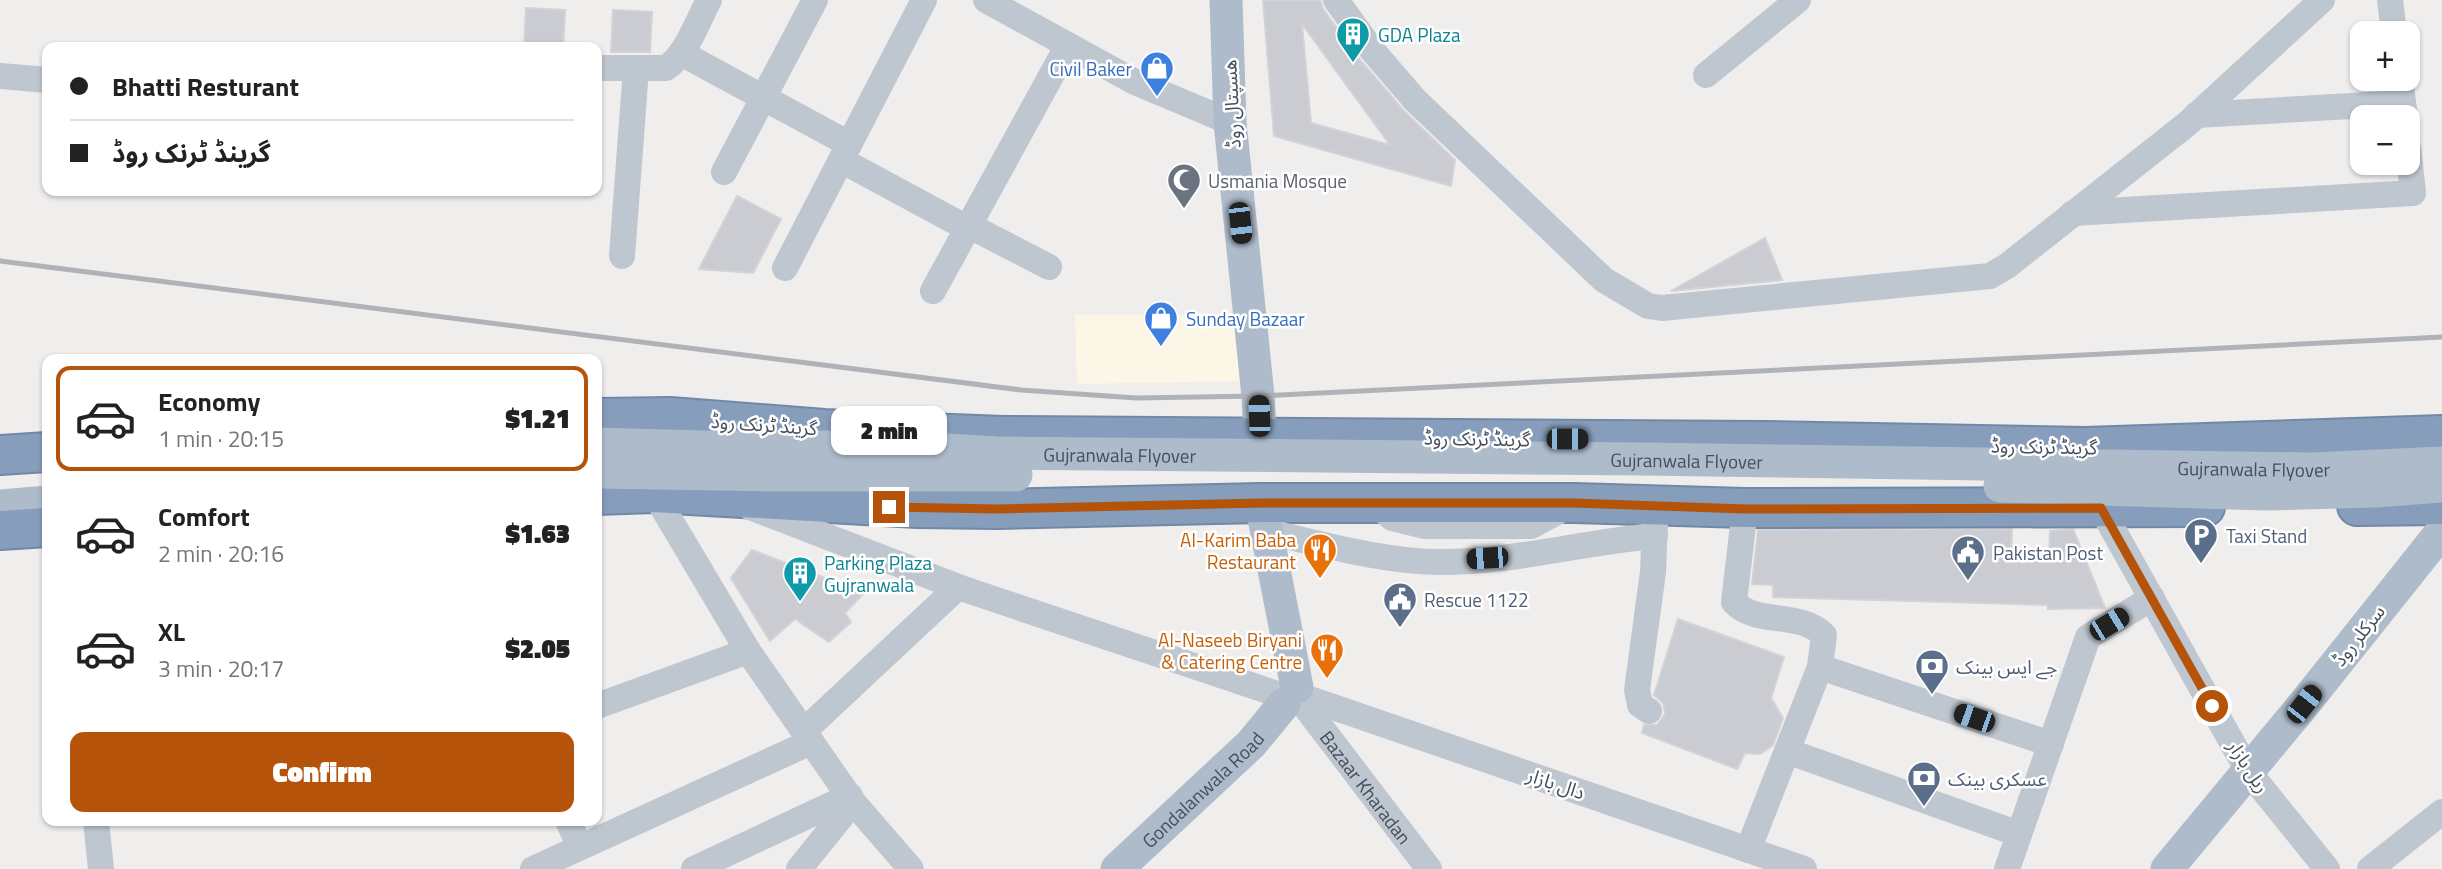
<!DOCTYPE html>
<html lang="en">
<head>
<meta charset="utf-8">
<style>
  body { margin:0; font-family:"Titillium Web","Noto Sans Arabic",sans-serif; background:#f6f6f6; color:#222; height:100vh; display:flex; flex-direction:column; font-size:26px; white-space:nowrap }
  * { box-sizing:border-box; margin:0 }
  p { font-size:23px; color:#767676 }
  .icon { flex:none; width:38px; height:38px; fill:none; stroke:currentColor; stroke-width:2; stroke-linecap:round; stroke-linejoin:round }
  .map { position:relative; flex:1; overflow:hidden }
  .sheet { position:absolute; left:42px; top:354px; width:560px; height:472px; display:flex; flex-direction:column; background:#fff; border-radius:14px; box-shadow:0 2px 5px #0004 }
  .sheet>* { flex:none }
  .hud { position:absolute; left:42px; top:42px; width:560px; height:154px; border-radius:14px; box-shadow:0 2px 5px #0004; display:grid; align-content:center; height:154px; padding:0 28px; background:#fff }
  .buttons { position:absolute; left:2350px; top:21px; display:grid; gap:14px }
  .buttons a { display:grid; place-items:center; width:70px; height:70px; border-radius:14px; background:#fff; box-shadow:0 2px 5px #0004; font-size:35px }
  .end { position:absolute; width:32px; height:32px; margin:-16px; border:9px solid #b45309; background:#fff; box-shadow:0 0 0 4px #fff }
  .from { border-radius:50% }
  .bubble { position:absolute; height:49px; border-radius:14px; background:#fff; box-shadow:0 2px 5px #0004; font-size:23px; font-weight:800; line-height:49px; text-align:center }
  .car { position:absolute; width:21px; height:42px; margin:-21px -10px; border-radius:9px; box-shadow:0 0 5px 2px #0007; background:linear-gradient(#222 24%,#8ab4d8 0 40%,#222 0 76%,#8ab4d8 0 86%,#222 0) }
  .hud b { display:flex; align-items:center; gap:24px; height:66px; font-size:26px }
  .hud b+b { border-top:2px solid #e0e0e0 }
  .hud i { width:18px; height:18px; background:#222 }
  ul { padding:12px 0 0; list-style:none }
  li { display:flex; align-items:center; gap:21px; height:105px; margin:0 14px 10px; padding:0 14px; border:4px solid transparent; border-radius:14px }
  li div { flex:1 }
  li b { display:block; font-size:26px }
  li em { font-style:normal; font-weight:800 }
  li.current { border-color:#b45309 }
  li>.icon { width:63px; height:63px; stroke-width:1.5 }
  .primary-button { display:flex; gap:14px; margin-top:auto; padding:14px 28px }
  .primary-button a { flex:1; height:80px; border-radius:14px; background:#b45309; color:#fff; font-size:28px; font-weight:800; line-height:80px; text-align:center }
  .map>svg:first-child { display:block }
  .commercial { fill:#fbf6e6 }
  .building { fill:#caccd2; stroke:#d1d3d8; stroke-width:2; fill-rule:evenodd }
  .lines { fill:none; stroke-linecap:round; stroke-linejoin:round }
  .highway-casing { stroke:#7188a6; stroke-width:42 }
  .minor { stroke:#bec6cf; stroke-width:26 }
  .major { stroke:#adbbcb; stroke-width:33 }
  .highway { stroke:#869dbb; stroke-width:38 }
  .rail { stroke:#afb2b7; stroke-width:5 }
  .major-bridge { stroke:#adbbcb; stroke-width:33 }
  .route { stroke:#b45309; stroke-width:9 }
  .labels { text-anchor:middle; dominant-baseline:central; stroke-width:5; stroke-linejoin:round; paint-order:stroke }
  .culture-label { font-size:19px; fill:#0d838f; stroke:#fff; text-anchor:start }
  .shop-label { font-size:19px; fill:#366cbe; stroke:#fff; text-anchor:end }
  .street-label { font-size:19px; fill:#464f5a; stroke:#fff }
  .worship-label { font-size:19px; fill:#5b616d; stroke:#fff; text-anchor:start }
  .service-label { font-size:19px; fill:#4e5e75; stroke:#fff; text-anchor:start }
  .food-label { font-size:19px; fill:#c56008; stroke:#fff; text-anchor:end }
</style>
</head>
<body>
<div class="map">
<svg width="2442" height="869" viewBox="0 0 2442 869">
  <rect width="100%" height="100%" fill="#f0eded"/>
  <!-- commercial -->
  <path class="commercial" d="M1075 315H1245L1248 381 1077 384Z"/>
  <!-- building -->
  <path class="building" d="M1263 0H1320L1323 9 1360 60 1404 111 1455 160 1451 186 1274 136ZM1302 24 1390 145 1311 123Z
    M526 8 565 10 563 47H524Z
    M613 10 652 12 650 52H611Z
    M737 196 781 219 753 273 699 269Z
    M1765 238 1782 280 1671 291Z
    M2012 529 2011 560 2049 561 2050 531 2073 529 2105 608 2048 609V605L1773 597V585L1752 584 1758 530Z
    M752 550 864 593 845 613 851 622 829 642 795 619 770 641 731 578Z
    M1678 619 1784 657 1771 698 1783 718 1773 745 1760 754 1745 753 1737 769 1642 733 1644 725H1657L1662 719 1665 713 1663 703 1654 695Z"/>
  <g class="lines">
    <!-- highway casing -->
    <g class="highway-casing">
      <path id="highway" d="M597 418 670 417 824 429 1003 436 1763 441 2085 447 2442 435
        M0 455 47 452
        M597 495 654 493 917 508 997 509 1261 503H1574L1745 508 2205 507
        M2357 506 2442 505
        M0 530 47 527"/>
    </g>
    <!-- minor -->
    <g class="minor">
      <path d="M986 0 1135 82 1230 122"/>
      <path d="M1336 0 1372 50 1415 100 1604 280 1648 306 1662 308 1990 276 2007 266 2187 124 2322 0"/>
      <path d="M2390 0 2394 33"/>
      <path d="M681 53 849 144"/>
      <path d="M597 68H666C687 54 697 22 709 0"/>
      <path d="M1706 75 1798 0"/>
      <path d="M0 76 47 80"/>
      <path d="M2400 79 2405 117"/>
      <path d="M2196 115 2403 103"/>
      <path d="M841 160 967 228"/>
      <path d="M724 172 815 0"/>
      <path d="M2073 213 2413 193 2408 147"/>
      <path d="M968 225 1049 267"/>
      <path d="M622 256 636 69"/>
      <path d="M785 268 924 0"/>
      <path d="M933 291 1068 45"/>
      <path d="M654 493 748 651 853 802 911 869"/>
      <path d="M1378 505 1392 518 1424 526H1531L1570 505"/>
      <path d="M750 507 958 587 1283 696"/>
      <path d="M1745 508 1734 602C1756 626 1798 610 1824 635L1820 667 1748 850"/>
      <path d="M2101 508 2248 771 2327 869"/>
      <path d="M1268 532C1322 544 1381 561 1437 562 1511 563 1582 542 1655 536"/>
      <path d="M1820 667 2051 744"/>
      <path d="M1307 698 1804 869"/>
      <path id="s1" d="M1304 705 1429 869"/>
      <path d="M597 706 748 651"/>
      <path d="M1649 711 1640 705 1637 690 1653 572 1655 520"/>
      <path d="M804 731 958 587"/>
      <path d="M1787 751 2019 834"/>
      <path d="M96 821 101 869"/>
      <path d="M568 821 580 847"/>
      <path d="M533 869 811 742"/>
      <path d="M694 869 850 796"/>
      <path d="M799 869 853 802"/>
      <path d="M2007 869 2088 637 2152 598"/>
      <path d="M2370 869 2442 812"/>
    </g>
    <!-- major -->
    <g class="major">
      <path d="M1226 0 1230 122 1258 396 1260 436"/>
      <path d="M1261 503 1297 687"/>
      <path d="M0 506 47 502"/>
      <path id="s2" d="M1117 869 1251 744 1284 704"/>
      <path d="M2167 869 2304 704 2442 531"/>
    </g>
    <!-- highway -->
    <use href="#highway" class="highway"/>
    <!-- rail -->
    <path class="rail" d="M0 261 1021 390 1136 398 1258 396 2442 337"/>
    <!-- major-bridge -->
    <g class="major-bridge">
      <path id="s3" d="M597 444 701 447H897L998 453 1642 459 2312 469 2442 463"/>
      <path d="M597 472 779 475H1016"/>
      <path d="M2000 486 2266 494 2375 491 2442 486"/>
    </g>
  </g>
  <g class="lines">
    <!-- route -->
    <path class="route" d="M889 507 997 509 1261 503H1574L1745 509 2101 508 2212 706"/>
  </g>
  <!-- icons -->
  <defs>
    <g id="building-pin" transform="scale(1.75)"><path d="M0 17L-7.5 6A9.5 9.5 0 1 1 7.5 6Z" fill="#0f9aa8" stroke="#fff"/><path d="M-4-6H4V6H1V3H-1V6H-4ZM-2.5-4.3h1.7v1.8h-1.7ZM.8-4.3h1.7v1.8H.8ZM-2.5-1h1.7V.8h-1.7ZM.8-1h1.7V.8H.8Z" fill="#fff"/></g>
    <g id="shop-pin" transform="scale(1.75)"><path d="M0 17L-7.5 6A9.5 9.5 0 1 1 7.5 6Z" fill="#3f7fe0" stroke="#fff"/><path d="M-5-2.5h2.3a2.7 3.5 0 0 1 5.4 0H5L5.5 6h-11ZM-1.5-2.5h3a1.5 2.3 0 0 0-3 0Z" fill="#fff"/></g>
    <g id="mosque-pin" transform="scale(1.75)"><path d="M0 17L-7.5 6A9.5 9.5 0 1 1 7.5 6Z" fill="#6b7280" stroke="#fff"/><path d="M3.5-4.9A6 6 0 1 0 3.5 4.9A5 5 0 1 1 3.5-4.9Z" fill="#fff"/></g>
    <g id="parking-pin" transform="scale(1.75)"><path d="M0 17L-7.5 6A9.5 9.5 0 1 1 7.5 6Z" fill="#5c6f8a" stroke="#fff"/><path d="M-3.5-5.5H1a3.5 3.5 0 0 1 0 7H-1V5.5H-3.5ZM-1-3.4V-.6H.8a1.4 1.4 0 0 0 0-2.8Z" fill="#fff"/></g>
    <g id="restaurant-pin" transform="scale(1.75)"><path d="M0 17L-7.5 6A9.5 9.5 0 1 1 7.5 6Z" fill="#e8710a" stroke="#fff"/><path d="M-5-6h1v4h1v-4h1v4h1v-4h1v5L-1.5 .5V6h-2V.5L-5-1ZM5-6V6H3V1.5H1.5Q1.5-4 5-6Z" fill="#fff"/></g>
    <g id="civic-pin" transform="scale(1.75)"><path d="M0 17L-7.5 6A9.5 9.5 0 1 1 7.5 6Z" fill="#5c6f8a" stroke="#fff"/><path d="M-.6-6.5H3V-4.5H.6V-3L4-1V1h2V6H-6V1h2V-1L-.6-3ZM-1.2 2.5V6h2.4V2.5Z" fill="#fff"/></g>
    <g id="bank-pin" transform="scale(1.75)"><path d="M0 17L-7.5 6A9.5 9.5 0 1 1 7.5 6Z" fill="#5c6f8a" stroke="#fff"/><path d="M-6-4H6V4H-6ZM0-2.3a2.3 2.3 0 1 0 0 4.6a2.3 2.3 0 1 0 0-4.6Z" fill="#fff"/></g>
  </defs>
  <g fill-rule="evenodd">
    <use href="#building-pin" x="1353" y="34"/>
    <use href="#shop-pin" x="1157" y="68"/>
    <use href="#mosque-pin" x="1184" y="180"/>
    <use href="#shop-pin" x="1161" y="318"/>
    <use href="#parking-pin" x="2201" y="535"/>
    <use href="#restaurant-pin" x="1320" y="550"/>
    <use href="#civic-pin" x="1968" y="552"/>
    <use href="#building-pin" x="800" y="573"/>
    <use href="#civic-pin" x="1400" y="599"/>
    <use href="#restaurant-pin" x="1327" y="650"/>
    <use href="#bank-pin" x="1932" y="666"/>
    <use href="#bank-pin" x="1924" y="778"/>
  </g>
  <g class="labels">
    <!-- culture labels -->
    <g class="culture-label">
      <text x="1378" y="34">GDA Plaza</text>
      <text x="824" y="562">Parking Plaza<tspan x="824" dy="22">Gujranwala</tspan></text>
    </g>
    <!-- shop labels -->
    <g class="shop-label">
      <text x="1132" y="68">Civil Baker</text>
      <text x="1186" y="318" text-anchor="start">Sunday Bazaar</text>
    </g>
    <!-- street labels -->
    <g class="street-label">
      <text transform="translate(1231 104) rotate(-93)">ھسپتال روڈ</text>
      <text transform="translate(764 424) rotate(4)">گرینڈ ٹرنک روڈ</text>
      <text transform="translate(1477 438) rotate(1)">گرینڈ ٹرنک روڈ</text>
      <text transform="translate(2044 446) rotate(1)">گرینڈ ٹرنک روڈ</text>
      <text stroke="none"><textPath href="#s3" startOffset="523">Gujranwala Flyover</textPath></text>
      <text stroke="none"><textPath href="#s3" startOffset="1090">Gujranwala Flyover</textPath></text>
      <text stroke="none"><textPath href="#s3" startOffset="1657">Gujranwala Flyover</textPath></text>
      <text transform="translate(2358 635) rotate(-52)">سرکلر روڈ</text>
      <text transform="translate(2249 766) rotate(57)">ریل بازار</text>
      <text transform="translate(1556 783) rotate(19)">دال بازار</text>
      <text stroke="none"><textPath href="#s1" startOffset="103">Bazaar Kharadan</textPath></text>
      <text stroke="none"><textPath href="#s2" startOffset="117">Gondalanwala Road</textPath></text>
    </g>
    <!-- worship labels -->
    <g class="worship-label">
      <text x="1208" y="180">Usmania Mosque</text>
    </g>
    <!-- service labels -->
    <g class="service-label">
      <text x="2226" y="535">Taxi Stand</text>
      <text x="1993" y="552">Pakistan Post</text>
      <text x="1424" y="599">Rescue 1122</text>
      <text x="1956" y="666">جے ایس بینک</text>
      <text x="1948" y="778">عسکری بینک</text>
    </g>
    <!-- food labels -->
    <g class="food-label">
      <text x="1296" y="539">Al-Karim Baba<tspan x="1296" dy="22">Restaurant</tspan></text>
      <text x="1302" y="639">Al-Naseeb Biryani<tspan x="1302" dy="22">&amp; Catering Centre</tspan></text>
    </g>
  </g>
</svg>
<div class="buttons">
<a>+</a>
<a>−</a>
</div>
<i class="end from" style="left:2212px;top:706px"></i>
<i class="end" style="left:889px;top:507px"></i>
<div class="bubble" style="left:831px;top:406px;width:116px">2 min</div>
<i class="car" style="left:1240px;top:223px;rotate:174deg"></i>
<i class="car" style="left:1259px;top:416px;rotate:358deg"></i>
<i class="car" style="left:1567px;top:439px;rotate:90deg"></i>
<i class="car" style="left:1487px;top:558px;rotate:266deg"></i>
<i class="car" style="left:2109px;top:624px;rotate:59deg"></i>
<i class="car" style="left:2304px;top:704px;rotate:38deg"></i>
<i class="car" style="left:1974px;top:718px;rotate:289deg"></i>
<div class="hud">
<b><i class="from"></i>Bhatti Resturant</b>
<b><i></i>گرینڈ ٹرنک روڈ</b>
</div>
<section class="sheet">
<ul>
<li class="current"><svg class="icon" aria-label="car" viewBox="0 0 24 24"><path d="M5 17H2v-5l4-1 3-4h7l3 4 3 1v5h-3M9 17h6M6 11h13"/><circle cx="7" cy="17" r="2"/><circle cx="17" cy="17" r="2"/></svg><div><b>Economy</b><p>1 min · 20:15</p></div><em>$1.21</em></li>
<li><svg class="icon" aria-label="car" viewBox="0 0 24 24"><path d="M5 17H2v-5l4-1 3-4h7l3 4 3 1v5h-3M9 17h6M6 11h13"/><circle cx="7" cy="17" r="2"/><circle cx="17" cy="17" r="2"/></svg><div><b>Comfort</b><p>2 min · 20:16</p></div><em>$1.63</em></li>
<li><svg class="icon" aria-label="car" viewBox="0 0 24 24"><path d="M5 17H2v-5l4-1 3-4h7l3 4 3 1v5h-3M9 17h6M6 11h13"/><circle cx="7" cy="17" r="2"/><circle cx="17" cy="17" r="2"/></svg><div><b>XL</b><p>3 min · 20:17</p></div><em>$2.05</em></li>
</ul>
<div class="primary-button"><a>Confirm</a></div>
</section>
</div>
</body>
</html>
